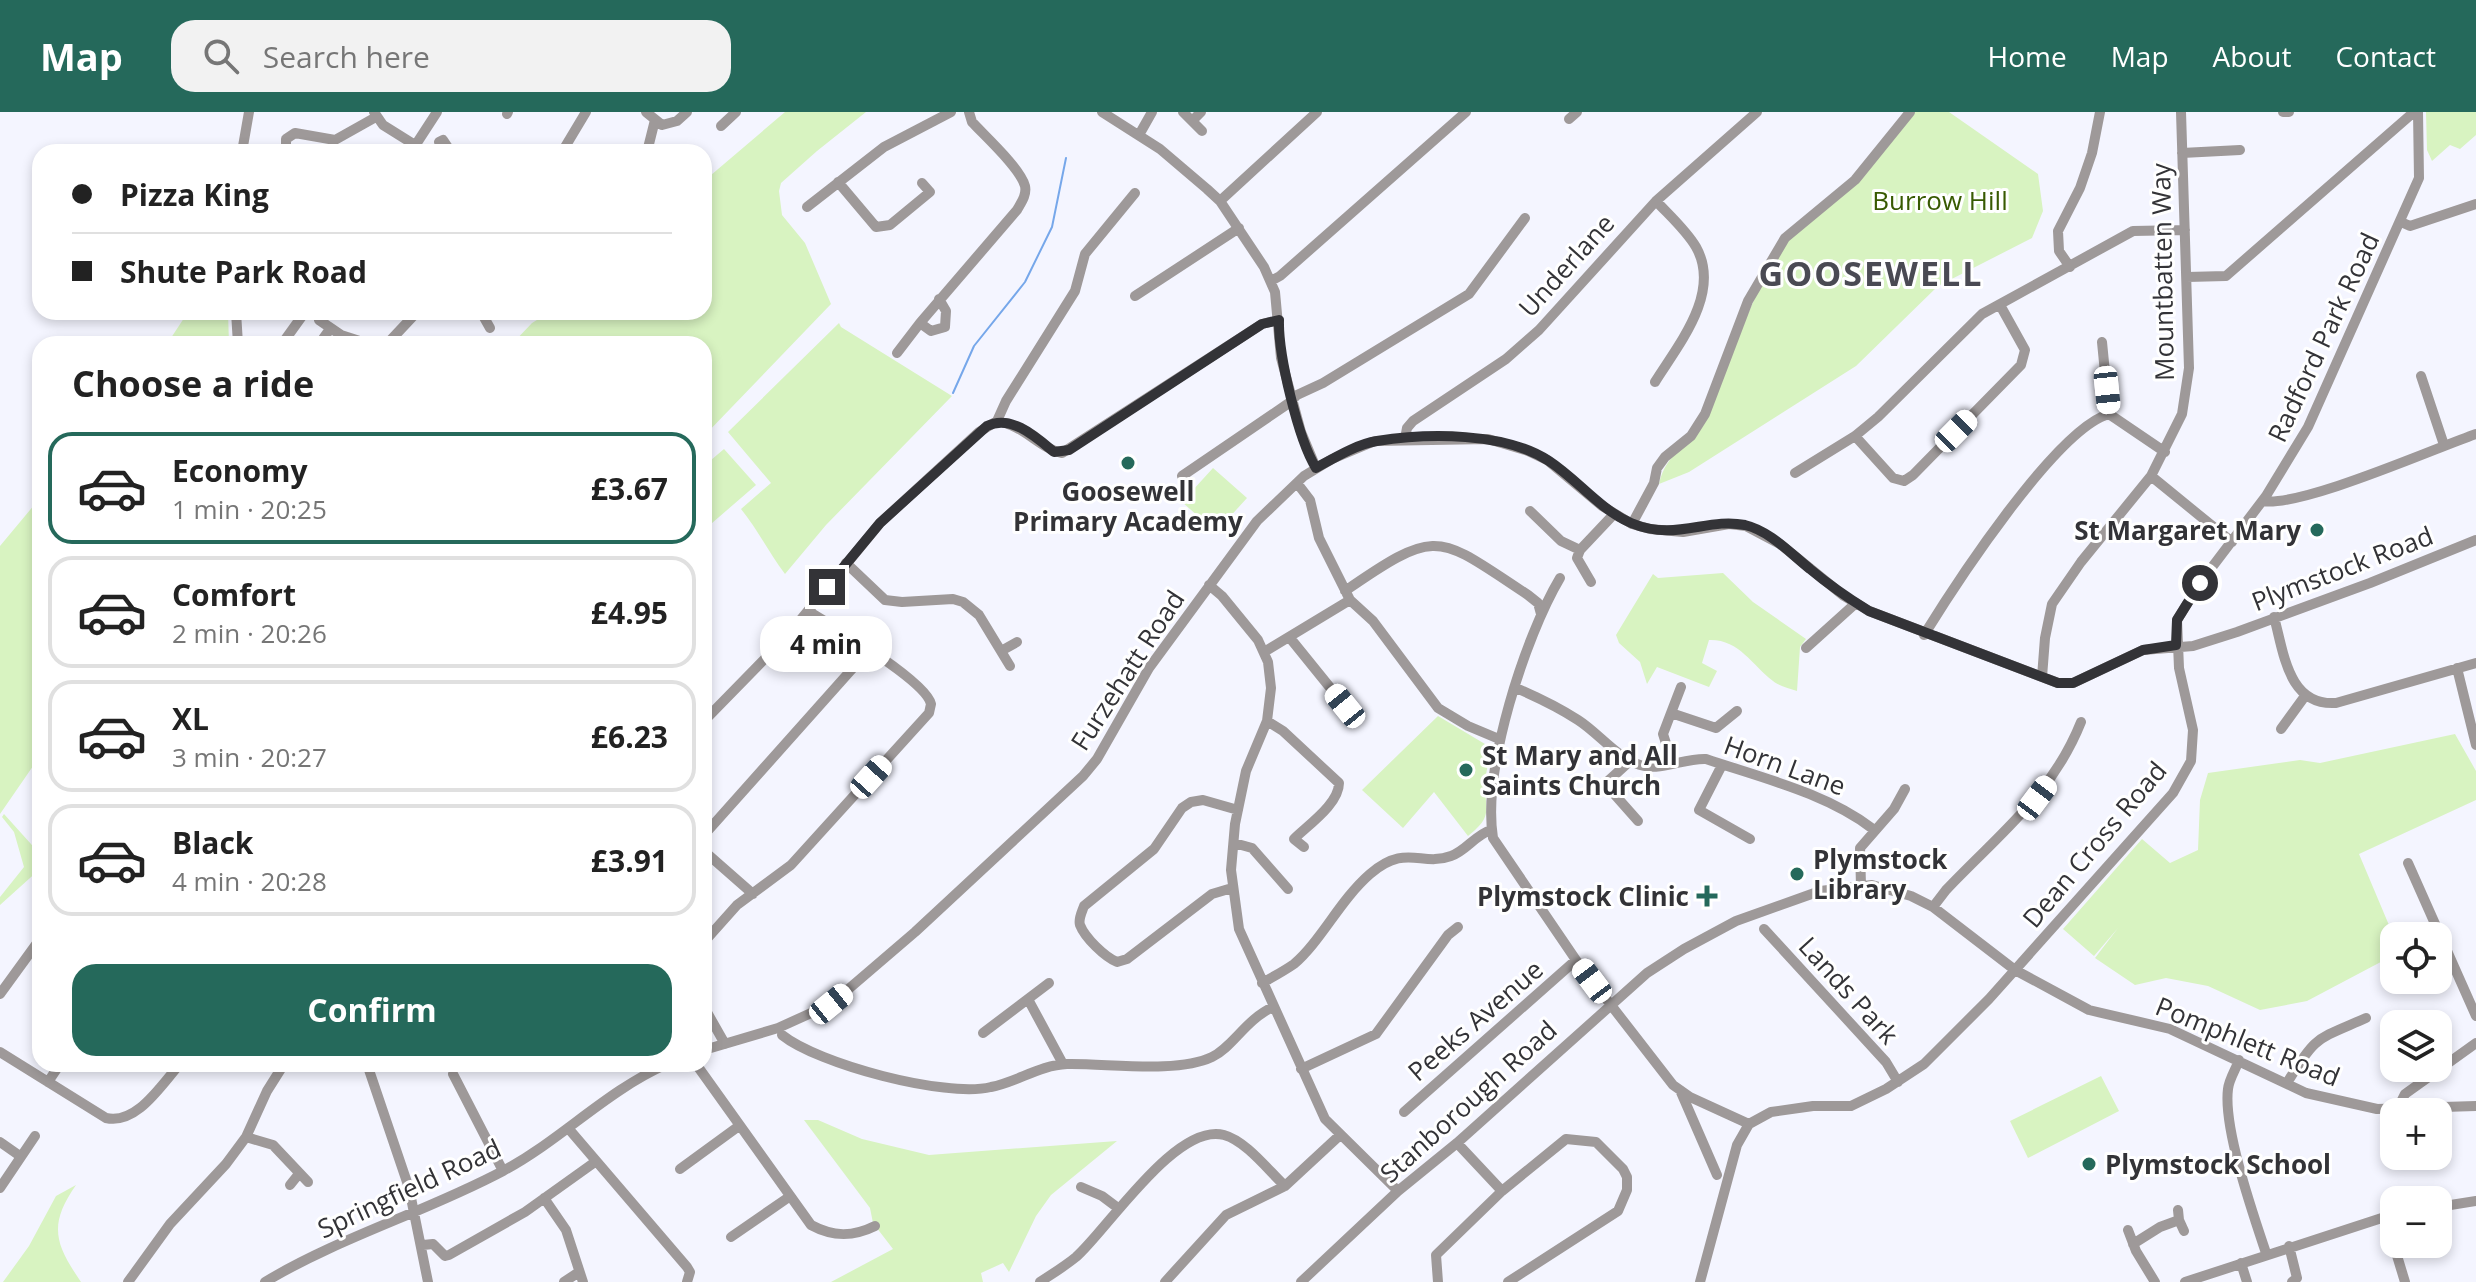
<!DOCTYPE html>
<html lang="en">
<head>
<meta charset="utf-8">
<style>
  body { margin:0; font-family:"Open Sans",sans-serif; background:#f2f2f2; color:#222; height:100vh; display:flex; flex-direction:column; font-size:30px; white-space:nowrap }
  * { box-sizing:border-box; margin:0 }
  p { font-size:26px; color:#767676 }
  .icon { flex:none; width:44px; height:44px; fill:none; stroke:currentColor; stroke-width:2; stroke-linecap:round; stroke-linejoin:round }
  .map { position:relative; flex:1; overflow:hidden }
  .details { position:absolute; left:32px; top:224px; width:680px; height:736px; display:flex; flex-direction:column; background:#fff; border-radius:24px; box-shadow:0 4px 12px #0003 }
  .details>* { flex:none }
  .hud { position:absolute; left:32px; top:32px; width:680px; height:176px; border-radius:24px; box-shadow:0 4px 12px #0003; display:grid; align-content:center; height:176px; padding:0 40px; background:#fff }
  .fabs { position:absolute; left:2380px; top:810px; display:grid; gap:16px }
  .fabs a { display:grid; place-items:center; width:72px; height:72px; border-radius:16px; background:#fff; box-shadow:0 4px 12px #0003; font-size:40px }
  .end { position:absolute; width:36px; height:36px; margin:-18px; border:10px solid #333337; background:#fff; box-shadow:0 0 0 4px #fff }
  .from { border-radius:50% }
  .bubble { position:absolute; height:56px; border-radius:24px; background:#fff; box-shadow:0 4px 12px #0003; font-size:26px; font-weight:700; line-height:56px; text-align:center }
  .car { position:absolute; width:24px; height:48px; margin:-24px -12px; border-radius:10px; box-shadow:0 0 6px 2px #0007; background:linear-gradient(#fff 24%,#345 0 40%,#fff 0 76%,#345 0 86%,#fff 0) }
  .hud b { display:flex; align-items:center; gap:28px; height:76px; font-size:30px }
  .hud b+b { border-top:2px solid #e0e0e0 }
  .hud i { width:20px; height:20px; background:#222 }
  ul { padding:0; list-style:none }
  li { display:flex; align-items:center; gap:24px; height:112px; margin:0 16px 12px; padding:0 24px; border:4px solid #e0e0e0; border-radius:24px }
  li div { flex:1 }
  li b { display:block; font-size:30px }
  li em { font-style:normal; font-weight:700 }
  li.selected { border-color:#25695b }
  li>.icon { width:72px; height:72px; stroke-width:1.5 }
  h2 { padding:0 40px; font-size:36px; line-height:96px }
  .action { display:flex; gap:16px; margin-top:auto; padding:16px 40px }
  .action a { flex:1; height:92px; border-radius:24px; background:#25695b; color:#fff; font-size:32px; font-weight:700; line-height:92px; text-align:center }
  header { display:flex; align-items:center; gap:48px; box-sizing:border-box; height:112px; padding:0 40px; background:#25695b; color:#fff }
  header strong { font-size:38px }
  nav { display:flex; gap:44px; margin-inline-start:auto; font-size:28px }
  .search { width:560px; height:72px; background:#f2f2f2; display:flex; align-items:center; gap:20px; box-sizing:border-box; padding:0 28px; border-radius:24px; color:#767676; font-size:30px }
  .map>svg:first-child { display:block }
  .green { fill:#d8f3c1 }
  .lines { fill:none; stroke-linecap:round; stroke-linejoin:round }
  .stream { stroke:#76a7ea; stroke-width:2 }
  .minor { stroke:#9e9999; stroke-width:10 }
  .route { stroke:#333337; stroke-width:10 }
  .poi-dot { fill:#25695b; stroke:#fff; stroke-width:3 }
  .labels { text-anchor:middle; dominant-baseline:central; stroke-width:6; stroke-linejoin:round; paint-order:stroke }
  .park-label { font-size:26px; fill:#385a02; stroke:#fff }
  .street-label { font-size:26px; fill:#333337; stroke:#fff }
  .poi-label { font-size:26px; font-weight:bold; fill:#333337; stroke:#fff; text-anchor:start }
  .district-label { font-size:34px; font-weight:bold; letter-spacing:2px; fill:#4a4a53; stroke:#fff }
</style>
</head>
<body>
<header>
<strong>Map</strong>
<div class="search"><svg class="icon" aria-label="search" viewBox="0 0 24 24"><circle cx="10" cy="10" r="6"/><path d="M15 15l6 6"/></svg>Search here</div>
<nav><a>Home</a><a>Map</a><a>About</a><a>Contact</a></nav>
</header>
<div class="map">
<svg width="2476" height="1170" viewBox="0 0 2476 1170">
  <rect width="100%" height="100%" fill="#f4f5ff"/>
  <!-- green -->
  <path class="green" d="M785 0H866L817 39 781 71 779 79 782 103 805 131 831 192 704 324V232H512L532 211 550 200H704V69Z
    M1914 0H1949L2038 62 2043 99 2032 126 1938 174 1856 254 1689 360 1659 372C1667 338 1688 338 1703 309 1733 250 1747 187 1785 131 1795 117 1814 108 1826 95 1857 65 1885 32 1914 0Z
    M2426 0H2476V23L2460 37 2450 33 2432 49 2427 38Z
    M188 200H228L229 232H167Z
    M839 211 841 215 952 284 826 413 785 462C769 441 758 418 741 397L771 371 728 320Z
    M724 337 756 373 704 418V354Z
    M1213 356 1247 386 1216 420 1182 390Z
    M40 386V644L0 702V434Z
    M1723 461 1753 490 1806 527 1800 535 1797 579C1789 576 1779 574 1773 569 1752 553 1739 527 1709 528L1702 551 1717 559 1709 575 1657 555 1647 572 1640 550 1619 531 1616 523 1653 462 1658 466Z
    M1438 604 1490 635C1490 648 1485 661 1485 674 1486 700 1492 705 1468 724L1434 680 1403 716 1362 678Z
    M2455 622 2476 659V688L2359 742 2394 825V843L2307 889 2260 898 2208 874 2166 866 2135 873 2095 846 2118 816 2094 844 2063 817 2142 727 2170 751 2198 738 2200 688 2208 661 2300 648 2320 651Z
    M4 702 40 742V757L0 793V785L24 755 14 720 2 705Z
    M2101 964 2119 999 2028 1046 2010 1009Z
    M804 1008H818L862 1027 929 1043 1117 1029 1051 1083 1036 1104 1009 1160 1003 1151 981 1161 983 1170H831L893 1137 873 1111 870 1096Z
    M76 1073C48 1113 55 1132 81 1170H3L29 1134 56 1084Z"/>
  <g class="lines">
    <!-- stream -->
    <path class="stream" d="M953 281 974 234 1025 170 1052 115 1066 46"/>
    <!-- minor -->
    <path class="minor" d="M374 0 383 13 415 33
      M646 0 662 13 677 9 687 0
      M1102 0 1160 37 1207 77 1220 89 1264 155 1275 180 1281 246 1301 320 1316 356
      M1183 0 1202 19
      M2283 0H2289
      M507 2 508 0
      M1569 7 1577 0
      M1192 9 1201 0
      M721 14 736 0
      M1139 23 1152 0
      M439 30 443 28 451 40
      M242 40 249 0
      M286 40V27L295 21 335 28 376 5
      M411 40 437 0
      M562 40 586 0
      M647 40 655 8
      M2182 41 2240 38
      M838 70 876 115 890 113 930 80 922 71
      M1220 89 1317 0
      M807 95 884 35 951 0
      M2401 110 2410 114 2476 92
      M2070 155 2059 139 2058 119 2080 76 2092 41 2100 0
      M2187 165 2226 164 2414 0
      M1271 169 1280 164 1466 0
      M1135 184 1239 116
      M939 187 946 199 945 215 931 219 920 211 1017 98C1021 91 1027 83 1025 74 1020 56 986 25 972 10L969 0
      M236 200 238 232
      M481 200 490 216
      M319 208 341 223 369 232
      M2102 230 2109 302
      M320 231 330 217
      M282 232 305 200
      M387 232 417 200
      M897 241 920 211
      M2421 264 2444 333
      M1655 270C1678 233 1722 181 1696 135 1686 118 1669 103 1656 89
      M997 309C1024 313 1040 337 1062 341L1262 212 1279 208
      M1855 324 1893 366 1904 369 1913 363 2021 253 2025 238 2000 193
      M1405 327 1407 316 1413 309 1506 247 1539 218 1656 89 1757 0
      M1795 361 1855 324 1878 305 1982 202 2133 119 2185 118
      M1182 364 1289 291 1297 283 1323 271 1469 182 1525 106
      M2151 364 2232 430
      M1297 371 1310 388 1319 426 1350 488 1373 509 1438 596 1468 614 1499 627
      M2262 389C2300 396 2433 337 2476 322
      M1530 399 1561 429 1580 438 1614 402
      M1632 412 1654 371 1657 356 1665 345 1691 324 1705 302 1748 189 1785 126 1855 68 1910 0
      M1580 438 1577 446 1591 470
      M846 451 885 488 902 490 953 487 963 490 979 503 1010 554
      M1560 466C1525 525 1482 657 1493 726L1576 848 1673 973 1690 985 1749 1012
      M1209 473 1222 484 1258 528 1268 550 1271 576 1267 609 1246 659 1235 712 1231 758 1239 817 1325 1007 1398 1079
      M1345 479C1439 414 1437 423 1528 483L1538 491 1541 502
      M2274 505C2284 541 2288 594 2336 591L2476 551
      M1924 523C1955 473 2056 317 2109 302L2165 340
      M1290 526 1345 594
      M1806 536 1856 491
      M1001 539 1017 530
      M1264 540 1350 488
      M2457 556 2476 633
      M2042 565 2045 526 2052 492 2081 450 2151 364 2182 302 2189 256 2181 0
      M1516 576C1537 585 1558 595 1578 608 1600 622 1618 648 1644 654 1662 658 1686 646 1706 647 1762 666 1826 681 1873 717
      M1671 601 1681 575
      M704 609 789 522 880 411 979 320 997 309 1006 289 1075 179 1085 142 1135 81
      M1267 609 1283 619 1339 671C1339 692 1308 713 1294 727L1304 735
      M2281 617 2305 584
      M1630 649 1607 670V674L1638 709
      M1672 650 1663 622 1671 601 1716 616 1737 599
      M1722 653 1699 698 1750 727
      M704 723 869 538
      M1234 731 1252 736 1288 777
      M704 739 753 782
      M2408 751 2476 904
      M1861 774 1860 736 1894 697 1905 677
      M1232 776 1212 782 1127 847 1117 850C1105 845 1085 826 1080 813 1078 807 1082 800 1084 794L1154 737 1182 696 1191 690 1203 688 1238 698
      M1933 795 1946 778C1998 723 2052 683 2081 610
      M1764 817 1886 950 1898 970
      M704 830 737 793 791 753 929 601 931 592C926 569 831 513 808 499
      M1262 871C1273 865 1284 859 1294 852 1321 829 1340 788 1370 762 1406 731 1421 755 1451 744 1466 739 1475 723 1491 718
      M0 882 40 827
      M1029 889 1063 952
      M704 895 725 932
      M983 921 1049 871
      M782 923C818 952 945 986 991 975 1017 970 1040 953 1067 952 1107 951 1176 962 1212 945 1233 935 1245 908 1273 895
      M704 938 778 916 831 892 915 820 1083 664 1097 647 1149 556 1257 409 1304 364 1332 347 1375 329 1488 327 1528 339 1547 348 1602 394 1632 412 1650 417 1683 420 1729 412 1746 414 1780 432 1844 484 1869 499 2058 571H2073L2143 538 2193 534 2237 520 2370 471 2476 428
      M0 940 106 1006C137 1013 161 973 180 952
      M2239 948C2236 957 2229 967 2228 977 2223 1016 2253 1102 2266 1141
      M367 952 409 1076 428 1170
      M696 952 811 1113C833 1125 853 1125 875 1114
      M1301 957 1376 922 1448 823 1458 815
      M453 962 503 1059
      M48 970 60 952
      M2287 971C2316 923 2316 928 2366 906
      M1680 978 1717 1063
      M2397 998 2405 982 2476 931
      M1404 1000 1576 848
      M568 1016 687 1155 690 1160 687 1170
      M246 1025 273 1033 308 1070
      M0 1030 20 1044
      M1457 1031 1502 1079
      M680 1057 739 1014
      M290 1073 298 1063
      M1081 1075 1102 1084 1118 1096
      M0 1076 35 1024
      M544 1086 566 1118 583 1170
      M2438 1095 2476 1089
      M2178 1098 2179 1108 2184 1119
      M2385 1104 2405 1170
      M2128 1118 2136 1139 2155 1170
      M731 1125 789 1085
      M2133 1132 2160 1115 2179 1108
      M423 1133 433 1132 445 1144 449 1143 525 1100 595 1050
      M2289 1134 2297 1166 2292 1170
      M2241 1151 2247 1170
      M128 1170 170 1112 226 1052 246 1025 267 979 284 952
      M265 1170C340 1125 426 1100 503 1059 561 1028 606 979 667 952
      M564 1170 579 1160
      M1040 1170C1052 1162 1065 1154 1076 1145 1107 1118 1176 1010 1224 1023 1246 1029 1268 1058 1285 1074
      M1165 1170 1226 1103 1285 1074 1339 1024
      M1301 1170 1398 1079 1457 1031 1647 861 1684 837 1736 809 1820 779 1872 773 1911 784 1933 795 2015 858 2089 898 2170 917 2306 981 2377 997 2476 994
      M1438 1170 1436 1143 1502 1079 1566 1027 1596 1030 1623 1057 1627 1065V1078L1618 1099 1508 1170
      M1700 1170 1737 1033 1749 1012 1771 1000 1813 994H1851L1886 977 1924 952 1989 887 2173 681 2191 649 2193 618 2179 556 2177 508 2200 471 2266 384 2308 315 2419 66 2418 0
      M2185 1170 2394 1102"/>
  </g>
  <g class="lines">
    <!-- route -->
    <path class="route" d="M827 475 880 411 987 314C1011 302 1036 325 1054 340L1069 338 1262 212 1279 208C1278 242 1298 327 1316 356 1334 346 1357 332 1377 329 1428 321 1505 320 1549 349 1578 368 1599 397 1631 411 1676 430 1707 405 1745 413 1770 419 1790 441 1810 457 1829 473 1848 486 1869 499L2058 571H2073L2143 538 2176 533 2177 508 2200 471"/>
  </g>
  <!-- markers -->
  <g class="poi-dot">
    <circle cx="1128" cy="351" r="8"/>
    <circle cx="2317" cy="418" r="8"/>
    <circle cx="1466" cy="658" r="8"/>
    <circle cx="1797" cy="762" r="8"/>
    <path d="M1703 772h8v8h8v8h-8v8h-8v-8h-8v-8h8z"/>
    <circle cx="2089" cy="1052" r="8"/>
  </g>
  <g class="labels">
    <!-- park labels -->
    <g class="park-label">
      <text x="1940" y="88">Burrow Hill</text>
    </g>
    <!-- street labels -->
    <g class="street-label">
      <text transform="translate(1566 153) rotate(-48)">Underlane</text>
      <text transform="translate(2162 160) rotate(-91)">Mountbatten Way</text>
      <text transform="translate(2323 225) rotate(-65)">Radford Park Road</text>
      <text transform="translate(2342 456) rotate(-21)">Plymstock Road</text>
      <text transform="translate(1127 558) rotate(-57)">Furzehatt Road</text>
      <text transform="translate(1785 653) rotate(20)">Horn Lane</text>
      <text transform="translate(2094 732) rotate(-50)">Dean Cross Road</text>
      <text transform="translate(1849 878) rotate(48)">Lands Park</text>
      <text transform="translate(1475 908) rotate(-41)">Peeks Avenue</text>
      <text transform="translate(2248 929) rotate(22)">Pomphlett Road</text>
      <text transform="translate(1468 989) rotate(-42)">Stanborough Road</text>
      <text transform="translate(409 1076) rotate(-25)">Springfield Road</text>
    </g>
    <!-- poi labels -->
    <g class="poi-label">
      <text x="1128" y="379" text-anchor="middle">Goosewell<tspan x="1128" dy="30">Primary Academy</tspan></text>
      <text x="2301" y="418" text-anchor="end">St Margaret Mary</text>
      <text x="1482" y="643">St Mary and All<tspan x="1482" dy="30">Saints Church</tspan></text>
      <text x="1813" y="747">Plymstock<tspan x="1813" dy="30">Library</tspan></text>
      <text x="1689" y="784" text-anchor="end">Plymstock Clinic</text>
      <text x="2105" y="1052">Plymstock School</text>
    </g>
    <!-- district labels -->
    <g class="district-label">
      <text x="1871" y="161">GOOSEWELL</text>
    </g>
  </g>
</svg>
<div class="fabs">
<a><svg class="icon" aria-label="locate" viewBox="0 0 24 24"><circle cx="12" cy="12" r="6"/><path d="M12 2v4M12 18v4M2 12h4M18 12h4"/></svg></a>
<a><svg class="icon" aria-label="layers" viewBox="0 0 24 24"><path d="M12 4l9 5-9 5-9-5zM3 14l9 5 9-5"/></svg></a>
<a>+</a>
<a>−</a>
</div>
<i class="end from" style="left:2200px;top:471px"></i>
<i class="end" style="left:827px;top:475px"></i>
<div class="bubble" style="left:760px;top:504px;width:132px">4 min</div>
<i class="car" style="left:2107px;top:278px;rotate:174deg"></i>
<i class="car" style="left:1956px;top:319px;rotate:45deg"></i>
<i class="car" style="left:1345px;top:594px;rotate:321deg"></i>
<i class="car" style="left:871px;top:665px;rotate:42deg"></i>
<i class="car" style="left:2037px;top:686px;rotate:37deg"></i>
<i class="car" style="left:1592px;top:869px;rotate:323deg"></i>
<i class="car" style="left:831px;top:892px;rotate:51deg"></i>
<div class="hud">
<b><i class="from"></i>Pizza King</b>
<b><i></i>Shute Park Road</b>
</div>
<section class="details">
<h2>Choose a ride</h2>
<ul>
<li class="selected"><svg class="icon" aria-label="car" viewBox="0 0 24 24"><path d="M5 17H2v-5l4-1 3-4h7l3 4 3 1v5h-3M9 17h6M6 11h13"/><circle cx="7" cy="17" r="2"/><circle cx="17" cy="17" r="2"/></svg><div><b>Economy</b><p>1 min · 20:25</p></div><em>£3.67</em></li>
<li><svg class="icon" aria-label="car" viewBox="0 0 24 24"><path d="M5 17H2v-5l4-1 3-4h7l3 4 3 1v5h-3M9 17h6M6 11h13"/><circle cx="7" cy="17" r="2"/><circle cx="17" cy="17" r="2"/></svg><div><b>Comfort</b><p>2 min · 20:26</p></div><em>£4.95</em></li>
<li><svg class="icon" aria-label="car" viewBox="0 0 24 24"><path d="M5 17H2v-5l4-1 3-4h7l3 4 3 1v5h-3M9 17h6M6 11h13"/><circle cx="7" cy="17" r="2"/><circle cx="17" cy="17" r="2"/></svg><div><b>XL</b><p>3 min · 20:27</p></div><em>£6.23</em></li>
<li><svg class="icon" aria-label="car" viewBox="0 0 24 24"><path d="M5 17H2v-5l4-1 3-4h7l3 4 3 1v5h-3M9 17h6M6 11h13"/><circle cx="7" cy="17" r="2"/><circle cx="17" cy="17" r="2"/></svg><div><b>Black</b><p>4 min · 20:28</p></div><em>£3.91</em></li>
</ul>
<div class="action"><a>Confirm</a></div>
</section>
</div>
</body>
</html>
